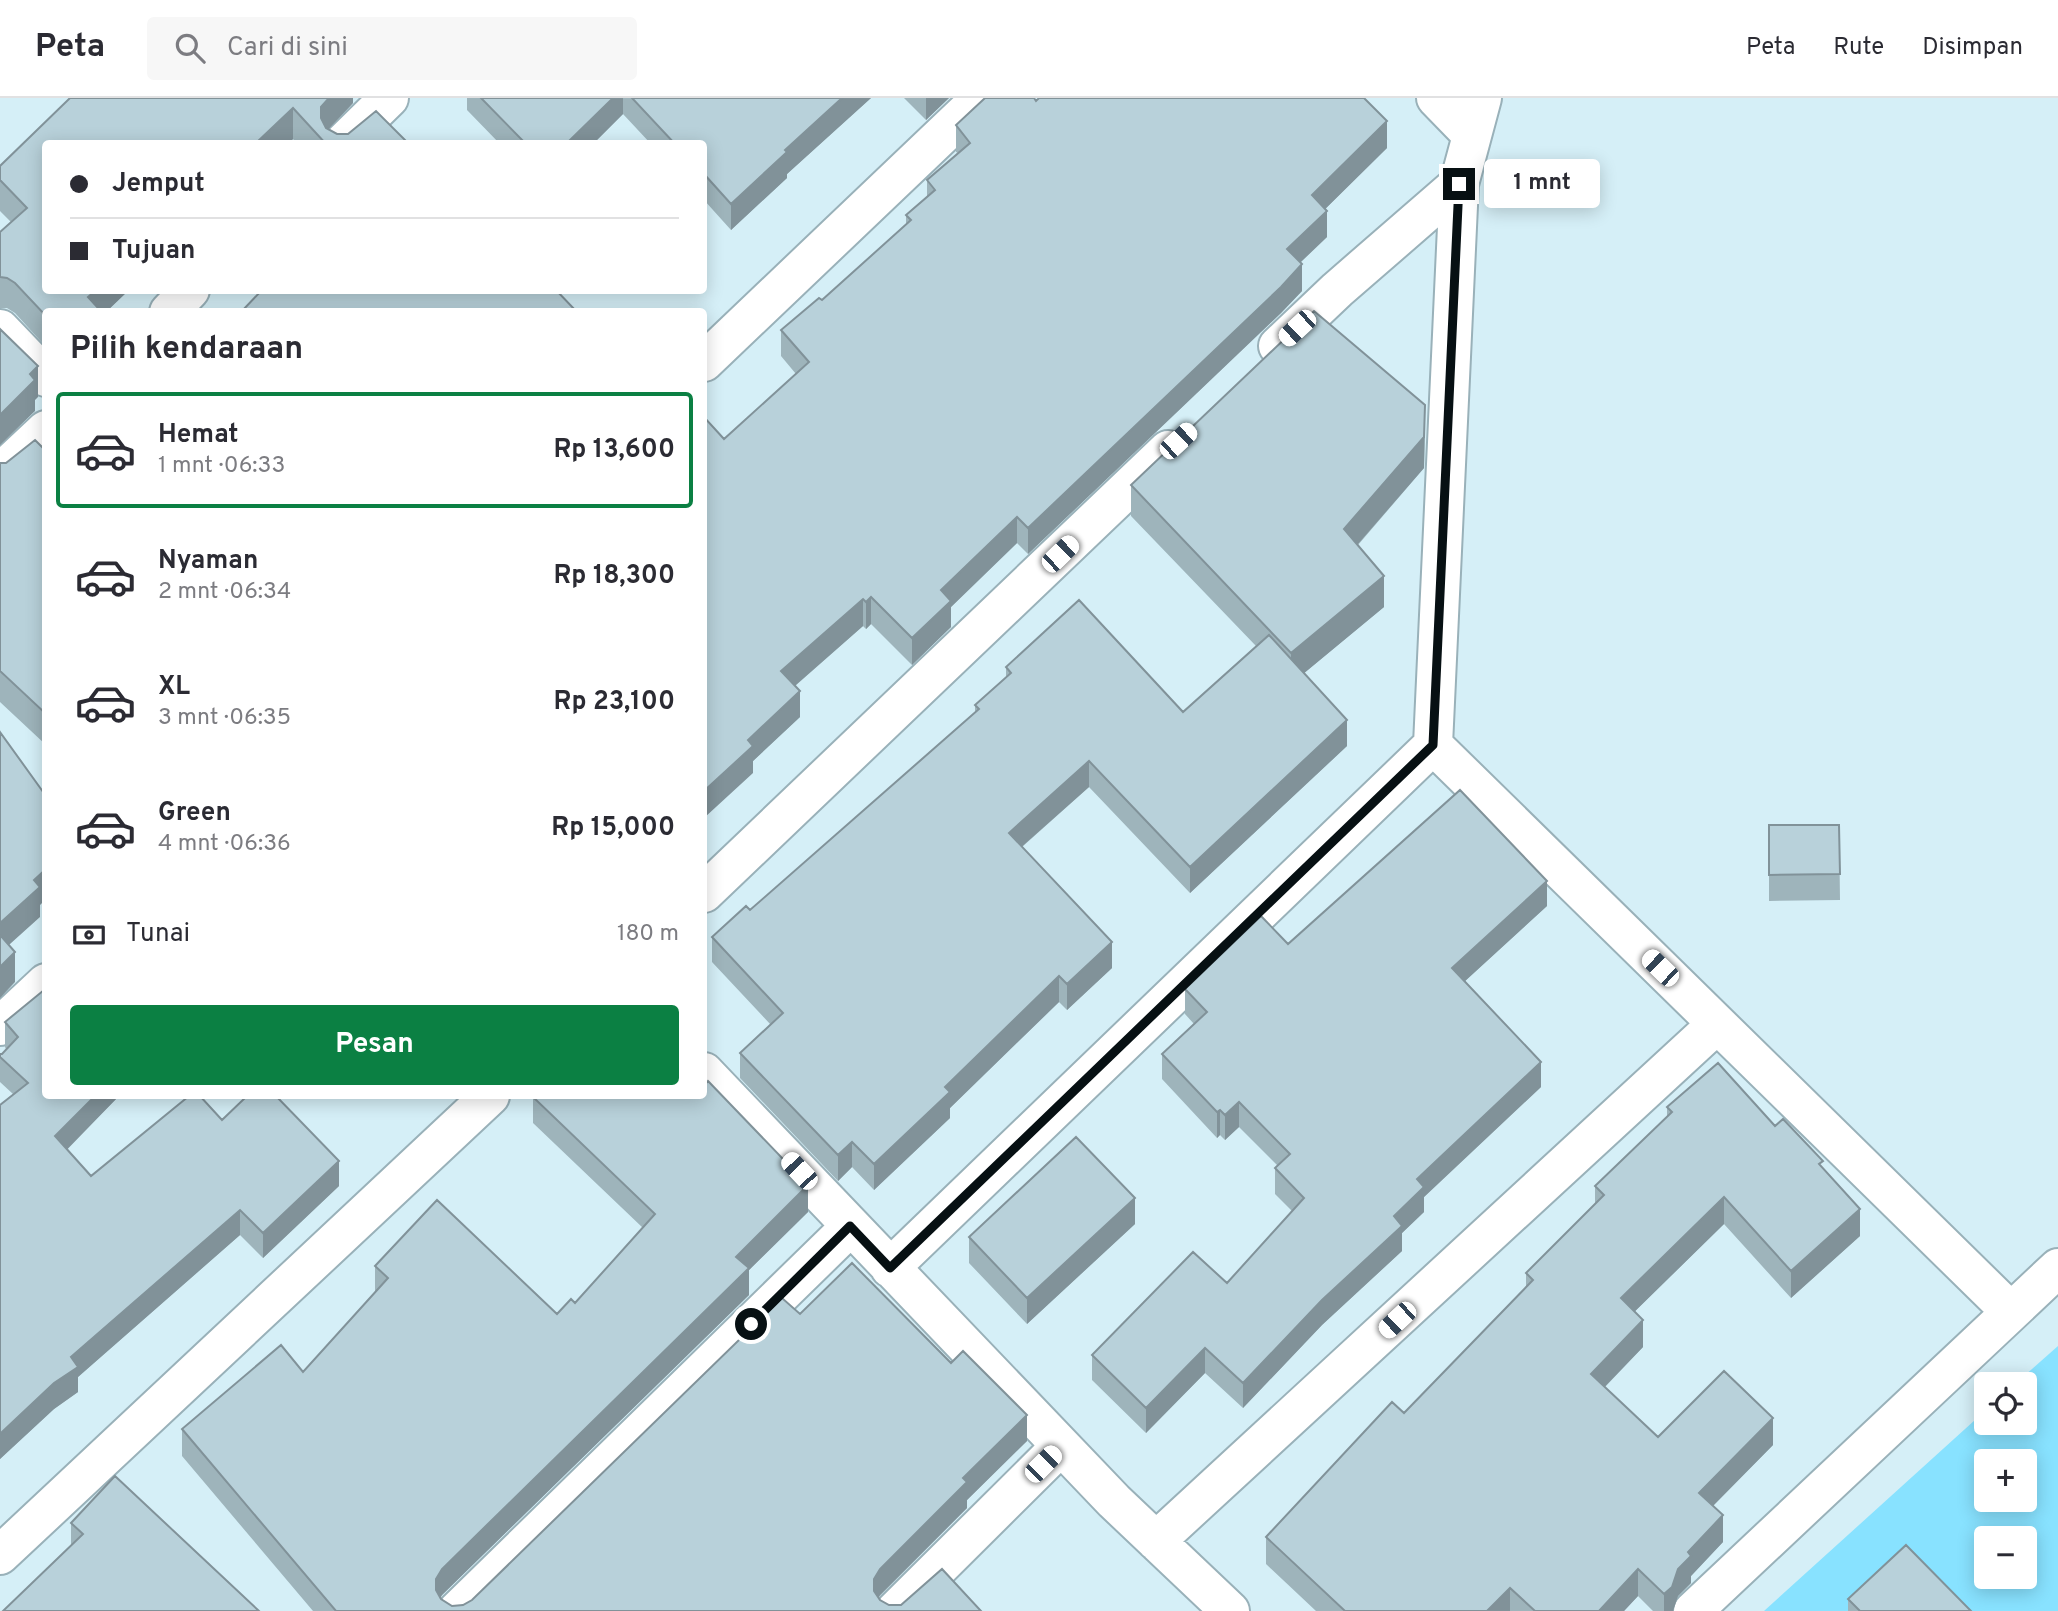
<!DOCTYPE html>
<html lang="id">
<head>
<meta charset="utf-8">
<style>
  body { margin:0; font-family:Overpass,sans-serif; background:#f7f7f7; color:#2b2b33; height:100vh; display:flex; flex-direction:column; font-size:26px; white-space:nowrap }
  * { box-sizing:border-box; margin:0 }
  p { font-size:23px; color:#7c7c81 }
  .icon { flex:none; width:38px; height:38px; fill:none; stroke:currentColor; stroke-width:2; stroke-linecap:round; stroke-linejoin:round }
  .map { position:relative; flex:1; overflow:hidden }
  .drawer { position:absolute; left:42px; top:210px; width:665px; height:791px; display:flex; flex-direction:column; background:#fff; border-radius:7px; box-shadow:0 4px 18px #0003 }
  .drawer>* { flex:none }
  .top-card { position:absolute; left:42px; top:42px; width:665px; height:154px; border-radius:7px; box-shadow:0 4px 18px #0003; display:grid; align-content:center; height:154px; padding:0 28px; background:#fff }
  .controls { position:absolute; left:1974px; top:1274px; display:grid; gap:14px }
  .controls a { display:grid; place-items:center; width:63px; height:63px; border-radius:7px; background:#fff; box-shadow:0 4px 18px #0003; font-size:35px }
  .end { position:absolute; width:32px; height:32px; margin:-16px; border:9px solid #071013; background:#fff; box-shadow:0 0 0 4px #fff }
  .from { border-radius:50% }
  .bubble { position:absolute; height:49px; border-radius:7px; background:#fff; box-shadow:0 4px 18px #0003; font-size:23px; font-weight:700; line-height:49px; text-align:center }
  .car { position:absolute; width:21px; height:42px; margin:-21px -10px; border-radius:9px; box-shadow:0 0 5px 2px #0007; background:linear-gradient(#fff 24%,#345 0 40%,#fff 0 76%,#345 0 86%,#fff 0) }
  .top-card b { display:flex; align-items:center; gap:24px; height:66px; font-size:26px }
  .top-card b+b { border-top:2px solid #e1e1e2 }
  .top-card i { width:18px; height:18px; background:#2b2b33 }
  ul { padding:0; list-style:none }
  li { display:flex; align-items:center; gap:21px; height:116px; margin:0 14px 10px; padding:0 14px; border:4px solid transparent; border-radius:7px }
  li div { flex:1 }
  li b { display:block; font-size:26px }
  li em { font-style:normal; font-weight:700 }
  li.active { border-color:#0b8043 }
  li>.icon { width:63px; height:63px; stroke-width:1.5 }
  h2 { padding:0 28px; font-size:32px; line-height:84px }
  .pay { display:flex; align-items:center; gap:18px; height:77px; padding:0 28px; font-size:26px }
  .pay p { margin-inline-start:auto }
  .button { display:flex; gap:14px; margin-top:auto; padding:14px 28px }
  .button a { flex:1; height:80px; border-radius:7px; background:#0b8043; color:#fff; font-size:28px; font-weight:700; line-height:80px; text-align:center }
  header { display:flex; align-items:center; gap:42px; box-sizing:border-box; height:98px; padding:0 35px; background:#fff; border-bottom:2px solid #e1e1e2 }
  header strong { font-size:33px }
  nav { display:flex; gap:38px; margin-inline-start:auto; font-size:24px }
  .search { width:490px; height:63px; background:#f7f7f7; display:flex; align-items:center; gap:18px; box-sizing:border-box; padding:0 24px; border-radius:7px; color:#7c7c81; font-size:26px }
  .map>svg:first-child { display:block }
  .green { fill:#88e2ff; fill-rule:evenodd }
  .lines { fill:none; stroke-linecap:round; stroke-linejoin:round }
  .minor-casing { stroke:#99b1b9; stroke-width:42 }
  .minor { stroke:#fff; stroke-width:38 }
  .wall { fill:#9eb4bb }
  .shaded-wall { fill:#819299 }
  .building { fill:#b8d1da; stroke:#819299; stroke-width:2 }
  .route { stroke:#071013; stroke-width:9 }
</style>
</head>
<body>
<header>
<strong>Peta</strong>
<div class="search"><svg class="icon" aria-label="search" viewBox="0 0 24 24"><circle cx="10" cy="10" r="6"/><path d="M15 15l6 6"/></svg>Cari di sini</div>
<nav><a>Peta</a><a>Rute</a><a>Disimpan</a></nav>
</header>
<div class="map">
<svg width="2058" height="1513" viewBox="0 0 2058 1513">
  <rect width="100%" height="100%" fill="#d5eff7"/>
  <!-- green -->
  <path class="green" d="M2058 1248V1513H1764L1986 1312V1325H2025V1286H2015ZM1986 1363H2025V1402H1986ZM1986 1440H2025V1479H1986Z"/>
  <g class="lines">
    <!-- minor casing -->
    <g class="minor-casing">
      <path id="minor" d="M1436 0 1471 36
        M342 46 389 0
        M1459 86 1482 0
        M169 214 190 192
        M0 231 46 279
        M1278 248 1337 192 1459 86 1433 647 2011 1214
        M704 264 981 0
        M0 375 46 332
        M704 795 1168 352
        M0 928 46 885
        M704 974 1114 1403 1230 1513
        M890 1170 1433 647
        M1156 1443 1717 926
        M0 1457 490 998
        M457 1513 851 1128
        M895 1513 1061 1348
        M1693 1513 2058 1170"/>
    </g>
    <!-- minor -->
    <use href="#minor" class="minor"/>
  </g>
  <!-- wall -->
  <path class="wall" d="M70 0H353V5L328 32 337 36 409 46H297L293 41 288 46H46V192H129L106 214H46V249L15 215 7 210H0V134L11 124 0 113V68Z
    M467 0H871L787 76V80L731 132 704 102V46H651L623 16 593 46H500L467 12Z
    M904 0H949L926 22Z
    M1036 3 1387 50 1325 111 1327 139 1301 164 1302 193 1281 215 1028 456 1017 445 951 509V529L912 567 871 526 866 531 863 528 795 588 800 619 753 663V675L724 341 796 276 781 258V232L822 202 906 127V117L927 99V82L958 55 956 54V27Z
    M1425 338 1424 370 1358 447 1384 509 1304 575 1347 648 1190 795 1089 689 1022 749 1112 870 1067 912 1059 904 950 1010V1020L874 1092 852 1069 838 1083 740 980V955L771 927 712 864V839L750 812 975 614V607L1006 580V569L1183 614 1256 548 1131 418V387Z
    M46 353V647L0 604V365H6Z
    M1769 727H1839L1840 802 1769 803Z
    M1547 808 1465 883 1541 989 1424 1099V1114L1402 1135V1153L1322 1227 1243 1310 1205 1275 1146 1335 1092 1282V1257L1227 1185 1292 1113 1275 1096V1070L1278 1068 1239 1029 1225 1042 1220 1037 1217 1040 1162 981V956L1194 926 1185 916V891L1288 846Z
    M44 892 46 998H119L66 1051 91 1078 222 1022 339 1088 263 1160 240 1137 78 1279V1294L54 1311 0 1361V1007L13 996 0 984V956H2L6 951 5 949V924Z
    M533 999 808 1114 749 1172V1197L442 1497 440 1500 441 1501 452 1508 463 1507 472 1502 800 1216 1027 1343 967 1402V1410L878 1500 880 1502 889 1507 981 1513H313L182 1358V1331L303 1274 375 1194V1168L557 1216 575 1205 643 1130 533 1025Z
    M1667 1009 1775 1028 1823 1070 1860 1138 1791 1200 1724 1126 1635 1213 1643 1249 1605 1289 1658 1339 1773 1347 1713 1408 1723 1444 1691 1478V1485L1678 1498 1673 1513H1653L1638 1498 1624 1513H1316L1266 1466V1439L1404 1315 1526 1189V1175L1595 1107V1088L1667 1019Z
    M1135 1126 1027 1226 969 1165V1139Z
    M71 1425 259 1513 71 1448Z
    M1848 1501 1971 1513H1848Z"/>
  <!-- shaded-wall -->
  <path class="shaded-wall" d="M329 0H353V5L321 39V9Z
    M613 0H623V16L593 46H566Z
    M842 0H871L787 76V80L731 132V106L785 52Z
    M926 0H949L926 22Z
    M293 10V41L288 46H255Z
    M1387 23V50L1312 124V97Z
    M1327 113V139L1287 177V151Z
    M1302 166V193L1281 215 1028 456V430Z
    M96 192H129L106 214H88V199Z
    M38 268V299L35 302V313L0 347V317L30 276Z
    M1425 307 1424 370 1344 462V431Z
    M1017 419V445L951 509V529L912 567V540L941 492Z
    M1384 478V509L1291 586V555Z
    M871 499V526L866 531V504Z
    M863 501V528L781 600V573Z
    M800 593V619L753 663V675L704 720V693L748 642Z
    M1347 622V648L1190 795V769Z
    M1089 663V689L1009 760V735Z
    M46 771V801L40 807V819L0 855V825L34 782Z
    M1547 783V808L1452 895V870Z
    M1112 844V870L1067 912V886Z
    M15 854V884L0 900V869Z
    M1059 878V904L950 1010V1020L874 1092V1066L945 989Z
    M1541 964V989L1424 1099V1114L1402 1135V1153L1322 1227 1243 1310V1285L1394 1118 1417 1081Z
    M95 998H119L55 1064V1038Z
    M1239 1004V1029L1225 1042V1017Z
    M1220 1012V1037L1217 1040V1014Z
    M852 1044V1069L838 1083V1057Z
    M339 1063V1088L263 1160V1135Z
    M808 1087V1114L749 1172V1197L442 1497 436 1508V1481L442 1471 736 1159Z
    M1724 1099V1126L1621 1227V1200Z
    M1135 1100V1126L1027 1226V1200Z
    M1860 1111V1138L1791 1200V1173Z
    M240 1112V1137L78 1279V1294L54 1311 0 1361V1336L71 1259Z
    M1643 1222V1249L1591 1303V1276Z
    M1205 1250V1275L1146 1335V1310Z
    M1027 1317V1343L967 1402V1410L880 1497 874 1508V1481L880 1471 963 1380Z
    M1773 1320V1347L1699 1422V1395Z
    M1723 1417V1444L1691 1478V1485L1678 1498 1673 1513H1664V1496L1678 1471 1688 1454Z
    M1638 1471V1498L1624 1513H1599Z
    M1510 1490V1513H1487Z"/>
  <!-- building -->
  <path class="building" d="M70 0H329L321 9V20L326 30 337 36H348L376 13 409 46H326L293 10 255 46H46V192H96L88 199 99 211 96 214H46V218L15 185 7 180 0 179V134L27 110 0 82V68Z
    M481 0H613L566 46H526Z
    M632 0H842L785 52 787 54 731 106 704 76V46H675Z
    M985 0H1034L1036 3 1039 0H1364L1387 23 1312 97 1327 113 1287 151 1302 166 1281 189 1028 430 1017 419 941 492 951 503 912 540 871 499 866 504 863 501 781 573 800 593 748 642 753 648 704 693V319L724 341 809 264 781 232 819 200 822 202 911 122 906 117 935 92 927 82 970 45 956 27Z
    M262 192H556L577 214H241Z
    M1314 213 1425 307 1424 339 1344 431 1384 478 1291 555 1131 387Z
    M0 231 38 268 30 276 35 282 0 317Z
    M35 342 46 353V616L0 573V365H6Z
    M1079 502 1183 614 1269 537 1347 622 1190 769 1089 663 1009 735 1112 844 1067 886 1059 878 945 989 950 994 874 1066 852 1044 838 1057 740 955 783 915 712 839 746 808 750 812 979 611 975 607 1011 575 1006 569Z
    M0 634 46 698V771L34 782 40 789 0 825Z
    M1460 692 1547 783 1452 870 1541 964 1417 1081 1424 1089 1394 1118 1402 1128 1322 1202 1243 1285 1205 1250 1146 1310 1092 1257 1193 1154 1227 1185 1304 1100 1275 1070 1290 1056 1239 1004 1225 1017 1220 1012 1217 1014 1162 956 1207 914 1185 891 1261 818 1288 846Z
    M1769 727H1839L1840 776 1769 777Z
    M0 837 15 854 0 869Z
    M44 892 46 894V998H95L55 1038 91 1078 189 998H200L222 1022 247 998H276L339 1063 263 1135 240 1112 71 1259 78 1269 54 1285 0 1336V1007L28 985 0 959V956H2L18 939 5 924Z
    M1718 965 1775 1028 1783 1021 1823 1063 1819 1066 1860 1111 1791 1173 1724 1099 1621 1200 1643 1222 1591 1276 1658 1339 1724 1273 1773 1320 1699 1395 1723 1417 1688 1454 1691 1458 1678 1471 1672 1489 1664 1496 1638 1471 1599 1513H1535L1510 1490 1487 1513H1345L1266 1439 1392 1304 1404 1315 1533 1182 1526 1175 1604 1097 1595 1088 1672 1014 1667 1009Z
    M708 983 808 1087 736 1159 749 1170 442 1471 436 1481V1492L441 1501 452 1508 463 1507 472 1502 782 1200 800 1216 852 1165 951 1265 963 1253 1027 1317 963 1380 967 1384 880 1471 874 1481V1493L880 1502 889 1507H901L942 1471 981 1513H336L182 1331 281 1247 303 1274 388 1180 375 1168 437 1102 557 1216 571 1201 575 1205 655 1116 533 999 534 998H691L692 999 693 998H704V988Z
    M1076 1039 1135 1100 1027 1200 969 1139Z
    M115 1378 259 1513H3L83 1436 71 1425Z
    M1906 1447 1971 1513H1860L1848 1501Z"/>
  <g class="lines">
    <!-- route -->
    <path class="route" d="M751 1226 850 1128 890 1170 1433 647 1459 86"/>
  </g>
</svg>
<div class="controls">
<a><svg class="icon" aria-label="locate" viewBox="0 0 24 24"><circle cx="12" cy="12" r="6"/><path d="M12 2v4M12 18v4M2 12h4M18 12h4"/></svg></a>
<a>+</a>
<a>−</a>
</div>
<i class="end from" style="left:751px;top:1226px"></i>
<i class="end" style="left:1459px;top:86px"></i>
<div class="bubble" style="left:1484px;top:61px;width:116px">1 mnt</div>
<i class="car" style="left:1297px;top:230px;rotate:227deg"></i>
<i class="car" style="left:1178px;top:343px;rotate:47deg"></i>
<i class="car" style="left:1060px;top:456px;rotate:46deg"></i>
<i class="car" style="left:1660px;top:870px;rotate:314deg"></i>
<i class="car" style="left:799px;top:1073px;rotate:317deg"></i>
<i class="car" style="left:1397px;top:1222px;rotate:227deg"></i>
<i class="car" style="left:1043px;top:1366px;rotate:45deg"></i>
<div class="top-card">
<b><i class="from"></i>Jemput</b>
<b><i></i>Tujuan</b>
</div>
<section class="drawer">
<h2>Pilih kendaraan</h2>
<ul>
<li class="active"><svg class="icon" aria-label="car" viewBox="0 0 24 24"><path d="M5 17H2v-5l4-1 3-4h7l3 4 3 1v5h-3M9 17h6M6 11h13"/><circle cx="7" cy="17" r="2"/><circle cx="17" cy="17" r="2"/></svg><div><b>Hemat</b><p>1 mnt · 06:33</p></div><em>Rp 13,600</em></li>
<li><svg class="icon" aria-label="car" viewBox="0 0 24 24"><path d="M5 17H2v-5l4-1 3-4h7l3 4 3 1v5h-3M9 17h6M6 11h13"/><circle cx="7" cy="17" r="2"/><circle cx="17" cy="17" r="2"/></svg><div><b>Nyaman</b><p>2 mnt · 06:34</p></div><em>Rp 18,300</em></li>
<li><svg class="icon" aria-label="car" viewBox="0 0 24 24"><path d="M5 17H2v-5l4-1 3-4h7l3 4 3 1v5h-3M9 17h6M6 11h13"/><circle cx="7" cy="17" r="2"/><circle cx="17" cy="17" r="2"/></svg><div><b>XL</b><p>3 mnt · 06:35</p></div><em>Rp 23,100</em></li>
<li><svg class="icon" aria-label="car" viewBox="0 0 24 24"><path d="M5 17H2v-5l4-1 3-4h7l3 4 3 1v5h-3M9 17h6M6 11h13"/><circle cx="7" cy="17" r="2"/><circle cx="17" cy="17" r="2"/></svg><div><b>Green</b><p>4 mnt · 06:36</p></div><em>Rp 15,000</em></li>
</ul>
<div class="pay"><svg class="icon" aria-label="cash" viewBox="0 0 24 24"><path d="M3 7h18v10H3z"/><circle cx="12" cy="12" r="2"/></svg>Tunai<p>180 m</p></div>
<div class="button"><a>Pesan</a></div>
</section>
</div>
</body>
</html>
